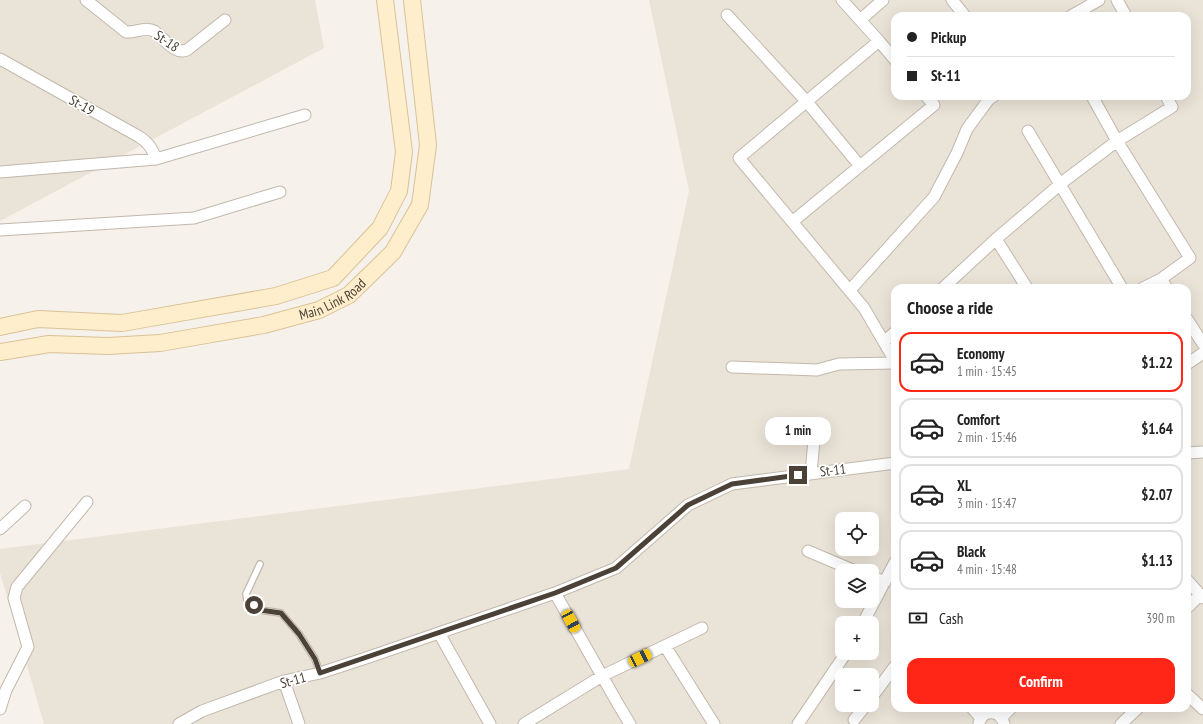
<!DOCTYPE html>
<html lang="en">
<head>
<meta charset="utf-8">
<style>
  body { margin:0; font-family:"PT Sans Narrow",sans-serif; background:#f2f2f2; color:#222; height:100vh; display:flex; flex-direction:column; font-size:15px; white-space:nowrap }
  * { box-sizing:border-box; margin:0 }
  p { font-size:13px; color:#767676 }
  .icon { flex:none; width:22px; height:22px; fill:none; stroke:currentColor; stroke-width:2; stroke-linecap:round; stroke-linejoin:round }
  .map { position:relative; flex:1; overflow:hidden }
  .sheet { position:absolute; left:891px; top:284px; width:300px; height:428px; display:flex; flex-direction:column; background:#fff; border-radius:12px; box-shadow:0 4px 16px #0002 }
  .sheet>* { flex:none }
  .hud { position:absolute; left:891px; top:12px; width:300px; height:88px; border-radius:12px; box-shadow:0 4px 16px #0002; display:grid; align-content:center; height:88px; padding:0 16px; background:#fff }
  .fabs { position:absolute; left:835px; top:512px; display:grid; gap:8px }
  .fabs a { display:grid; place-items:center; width:44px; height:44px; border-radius:8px; background:#fff; box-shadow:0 4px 16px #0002; font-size:20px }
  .end { position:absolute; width:18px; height:18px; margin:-9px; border:5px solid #4b4137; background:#fff; box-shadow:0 0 0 2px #fff }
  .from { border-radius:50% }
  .bubble { position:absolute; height:28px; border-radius:12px; background:#fff; box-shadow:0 4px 16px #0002; font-size:13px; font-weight:700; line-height:28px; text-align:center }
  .car { position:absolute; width:12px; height:24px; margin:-12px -6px; border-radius:5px; box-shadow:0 0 3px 1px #0007; background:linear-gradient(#f5c518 24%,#345 0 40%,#f5c518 0 76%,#345 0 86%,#f5c518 0) }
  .hud b { display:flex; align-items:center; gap:14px; height:38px; font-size:15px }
  .hud b+b { border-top:1px solid #e0e0e0 }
  .hud i { width:10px; height:10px; background:#222 }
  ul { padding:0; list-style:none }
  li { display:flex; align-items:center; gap:12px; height:60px; margin:0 8px 6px; padding:0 8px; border:2px solid #e0e0e0; border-radius:12px }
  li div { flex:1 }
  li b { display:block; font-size:15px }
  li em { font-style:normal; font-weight:700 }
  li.active { border-color:#ff2618 }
  li>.icon { width:36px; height:36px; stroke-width:1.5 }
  h2 { padding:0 16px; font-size:18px; line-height:48px }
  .pay { display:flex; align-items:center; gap:10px; height:44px; padding:0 16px; font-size:15px }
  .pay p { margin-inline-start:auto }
  .button { display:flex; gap:8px; margin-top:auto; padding:8px 16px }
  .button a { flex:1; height:46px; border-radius:12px; background:#ff2618; color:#fff; font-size:16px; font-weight:700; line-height:46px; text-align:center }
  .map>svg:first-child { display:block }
  .residential { fill:#eae3d8; fill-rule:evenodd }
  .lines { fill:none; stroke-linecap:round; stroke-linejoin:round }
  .lane-casing { stroke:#c2b8ac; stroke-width:8 }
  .street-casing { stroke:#c2b8ac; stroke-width:13 }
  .secondary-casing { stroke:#d9c297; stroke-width:18 }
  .lane { stroke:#fff; stroke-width:5.5 }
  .street { stroke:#fff; stroke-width:11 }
  .secondary { stroke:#ffeecb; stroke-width:16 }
  .route { stroke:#4b4137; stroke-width:5 }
  .labels { text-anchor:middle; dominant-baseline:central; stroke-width:3.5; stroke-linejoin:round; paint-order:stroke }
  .street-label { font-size:14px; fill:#4b4137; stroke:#fff }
</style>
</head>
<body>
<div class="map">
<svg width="1203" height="724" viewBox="0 0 1203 724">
  <rect width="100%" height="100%" fill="#f6f1ea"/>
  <!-- residential -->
  <path class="residential" d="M0 0H315L324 48 0 221Z
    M649 0H1203V724H44L0 573V549L629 469 689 191ZM895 16H1187V96H895ZM895 288H1187V708H895ZM842 519H872V549H842ZM842 571H872V601H842ZM842 623H872V653H842ZM842 675H872V705H842Z"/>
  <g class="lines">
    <!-- lane casing -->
    <g class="lane-casing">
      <path id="lane" d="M260 564 246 594 247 600 260 610 281 613 299 634 315 659 320 673"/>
    </g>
    <!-- street casing -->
    <g class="street-casing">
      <path id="street" d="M86 0 126 32C136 33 145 26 154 31 164 38 174 55 187 50L225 20
        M842 0 879 41
        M952 0 965 16
        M1117 0 1126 16
        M727 15 807 102 860 166
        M1071 16 1099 0
        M860 20 883 0
        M0 59 138 136C148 142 152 148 156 159
        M895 60 879 41 739 158 864 308 895 361
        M1092 96 1117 141 1190 258 1161 279 1143 288
        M1028 131 1122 288
        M0 172 156 159 305 115
        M792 222 934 105 926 96
        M0 230 194 218 280 192
        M996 239 1027 288
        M1161 279 1167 288
        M943 288 996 239 1064 181 1117 141 1172 107 1166 96
        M850 290 934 197 957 153 967 129 989 99 994 96
        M1187 319 1203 344
        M884 342 895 332
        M1187 364 1203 353
        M732 367 817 370 839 364 895 363
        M1187 453 1203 452
        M811 473 814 440
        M0 529 25 506
        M808 551 855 571
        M872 577 885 582
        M1187 580 1203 598
        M555 593 618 704 630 724
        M1187 608 1200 595
        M863 623 895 562
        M439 633 490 724
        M665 646 714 724
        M284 681 299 724
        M1187 694 1203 709
        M872 697 895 666
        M972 708 981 718
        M0 709 6 690 28 647 14 598 17 587 87 502
        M1001 718 1011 708
        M854 720 866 705
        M179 724 202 711 284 681 320 673 369 657 555 593 616 568 688 505 732 484 895 463
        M524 724 602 676 702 628
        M798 724 846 653
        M979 724C981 709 1001 709 1004 724
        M1121 724 1138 708"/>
    </g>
    <!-- secondary casing -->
    <g class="secondary-casing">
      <g id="secondary">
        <path d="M0 327 38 319 122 323 276 296 333 278 380 228 399 191 404 152 385 0"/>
        <path id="s1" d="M0 352 49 344 108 346 160 343 264 325 319 310 349 295 393 252 420 205 428 145 412 0"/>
      </g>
    </g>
    <!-- lane -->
    <use href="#lane" class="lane"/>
    <!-- street -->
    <use href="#street" class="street"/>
    <!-- secondary -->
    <use href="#secondary" class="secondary"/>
  </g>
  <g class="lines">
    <!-- route -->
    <path class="route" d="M254 605 260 610 281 613 299 634 315 659 320 673 555 593 616 568 688 505 732 484 798 475"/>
  </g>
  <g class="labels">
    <!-- street labels -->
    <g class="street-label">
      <text transform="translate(167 41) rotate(34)">St-18</text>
      <text transform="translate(82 105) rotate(29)">St-19</text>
      <text stroke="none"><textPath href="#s1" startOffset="340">Main Link Road</textPath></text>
      <text transform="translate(833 470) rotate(-7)">St-11</text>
      <text transform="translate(293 680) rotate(-15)">St-11</text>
    </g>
  </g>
</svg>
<div class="fabs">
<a><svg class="icon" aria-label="locate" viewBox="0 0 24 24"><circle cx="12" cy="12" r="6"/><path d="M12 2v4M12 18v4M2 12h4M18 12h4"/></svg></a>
<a><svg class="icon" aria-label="layers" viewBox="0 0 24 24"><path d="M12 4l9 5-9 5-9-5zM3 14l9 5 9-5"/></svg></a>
<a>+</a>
<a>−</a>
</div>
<i class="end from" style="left:254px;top:605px"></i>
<i class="end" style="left:798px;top:475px"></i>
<div class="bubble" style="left:765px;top:417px;width:66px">1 min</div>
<i class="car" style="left:571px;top:621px;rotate:151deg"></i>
<i class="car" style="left:640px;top:658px;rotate:64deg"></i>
<div class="hud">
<b><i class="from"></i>Pickup</b>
<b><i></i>St-11</b>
</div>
<section class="sheet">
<h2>Choose a ride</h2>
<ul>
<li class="active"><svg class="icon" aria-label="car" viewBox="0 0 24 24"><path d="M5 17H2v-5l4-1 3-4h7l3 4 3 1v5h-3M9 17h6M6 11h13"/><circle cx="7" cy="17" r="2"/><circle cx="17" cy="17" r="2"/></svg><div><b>Economy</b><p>1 min · 15:45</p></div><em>$1.22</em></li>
<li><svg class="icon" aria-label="car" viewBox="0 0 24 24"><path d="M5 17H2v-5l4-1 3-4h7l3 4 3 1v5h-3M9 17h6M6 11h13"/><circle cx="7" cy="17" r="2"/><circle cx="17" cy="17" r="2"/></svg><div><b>Comfort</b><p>2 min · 15:46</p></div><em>$1.64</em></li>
<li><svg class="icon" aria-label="car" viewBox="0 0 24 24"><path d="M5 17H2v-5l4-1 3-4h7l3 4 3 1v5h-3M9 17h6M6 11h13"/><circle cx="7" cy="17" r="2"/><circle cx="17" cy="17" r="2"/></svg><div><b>XL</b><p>3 min · 15:47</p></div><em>$2.07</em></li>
<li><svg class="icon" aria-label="car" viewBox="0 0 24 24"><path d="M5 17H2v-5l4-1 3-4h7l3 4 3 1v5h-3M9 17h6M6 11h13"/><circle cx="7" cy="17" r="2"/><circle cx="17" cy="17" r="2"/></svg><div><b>Black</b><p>4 min · 15:48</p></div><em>$1.13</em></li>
</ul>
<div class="pay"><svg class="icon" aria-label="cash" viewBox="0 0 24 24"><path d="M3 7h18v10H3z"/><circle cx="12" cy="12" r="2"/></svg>Cash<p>390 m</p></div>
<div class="button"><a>Confirm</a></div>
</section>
</div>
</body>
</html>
